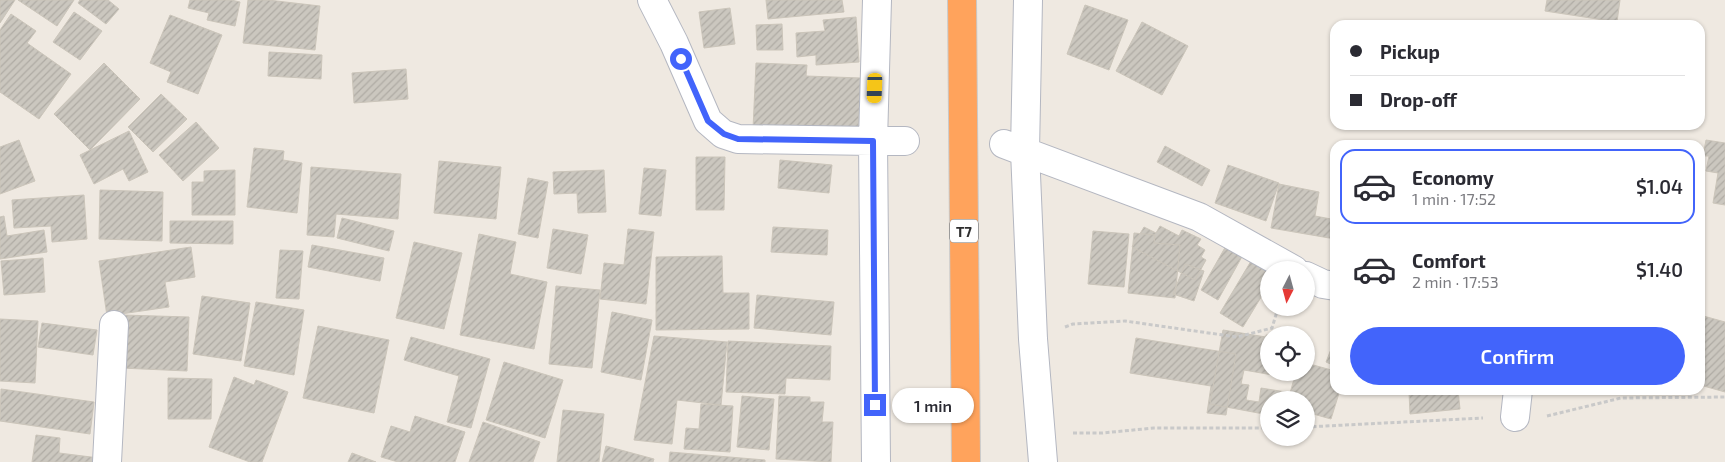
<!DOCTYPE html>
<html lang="en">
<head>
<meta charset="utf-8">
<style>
  body { margin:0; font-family:"Exo 2",sans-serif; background:#f7f7f7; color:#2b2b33; height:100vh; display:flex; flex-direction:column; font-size:19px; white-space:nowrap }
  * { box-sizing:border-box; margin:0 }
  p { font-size:16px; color:#7c7c81 }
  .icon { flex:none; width:28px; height:28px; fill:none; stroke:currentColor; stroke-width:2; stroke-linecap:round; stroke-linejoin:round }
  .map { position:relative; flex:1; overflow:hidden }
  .sheet { position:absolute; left:1330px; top:140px; width:375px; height:255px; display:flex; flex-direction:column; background:#fff; border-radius:15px; box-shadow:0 1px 4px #0004 }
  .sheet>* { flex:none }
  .top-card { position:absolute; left:1330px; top:20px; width:375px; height:110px; border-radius:15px; box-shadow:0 1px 4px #0004; display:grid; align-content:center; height:110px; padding:0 20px; background:#fff }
  .needle { width:32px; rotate:186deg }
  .controls { position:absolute; left:1260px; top:261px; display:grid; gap:10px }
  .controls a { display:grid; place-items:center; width:55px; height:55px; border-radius:50%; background:#fff; box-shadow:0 1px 4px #0004; font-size:25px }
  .end { position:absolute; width:22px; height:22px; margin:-11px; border:6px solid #4264fb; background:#fff; box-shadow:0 0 0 2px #fff }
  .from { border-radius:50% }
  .bubble { position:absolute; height:35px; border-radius:18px; background:#fff; box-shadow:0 1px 4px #0004; font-size:16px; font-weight:600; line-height:35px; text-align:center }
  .car { position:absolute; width:15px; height:30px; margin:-15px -8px; border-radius:6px; box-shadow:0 0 4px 1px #0007; background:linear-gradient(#f5c518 24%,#345 0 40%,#f5c518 0 76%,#345 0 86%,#f5c518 0) }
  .top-card b { display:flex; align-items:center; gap:18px; height:48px; font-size:19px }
  .top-card b+b { border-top:1px solid #e1e1e2 }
  .top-card i { width:12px; height:12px; background:#2b2b33 }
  ul { padding:9px 0 0; list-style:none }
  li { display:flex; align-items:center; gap:15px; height:75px; margin:0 10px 8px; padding:0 10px; border:2px solid transparent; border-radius:15px }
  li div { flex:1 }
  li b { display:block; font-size:19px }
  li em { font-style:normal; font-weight:600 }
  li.selected { border-color:#4264fb }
  li>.icon { width:45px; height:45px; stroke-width:1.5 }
  .action { display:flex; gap:10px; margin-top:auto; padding:10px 20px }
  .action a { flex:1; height:58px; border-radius:30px; background:#4264fb; color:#fff; font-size:20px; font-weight:600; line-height:58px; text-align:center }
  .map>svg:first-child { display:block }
  .building { fill:url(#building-hatch); stroke:#cbc5ba }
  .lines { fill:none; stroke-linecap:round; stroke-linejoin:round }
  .minor-casing { stroke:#b4b7c1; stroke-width:30 }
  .highway-casing { stroke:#c9c9c9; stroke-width:30 }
  .path { stroke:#c9c9c9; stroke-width:3; stroke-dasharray:4 2.5; stroke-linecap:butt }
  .minor { stroke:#fff; stroke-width:28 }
  .highway { stroke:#ffa35c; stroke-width:28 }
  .route { stroke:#4264fb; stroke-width:6 }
  .labels { text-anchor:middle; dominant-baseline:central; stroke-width:4.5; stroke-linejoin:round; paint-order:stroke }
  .shield { fill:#fff; stroke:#6d6d6d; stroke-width:1 }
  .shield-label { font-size:14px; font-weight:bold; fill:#2e2e2e }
</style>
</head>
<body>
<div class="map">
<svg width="1725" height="462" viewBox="0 0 1725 462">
  <defs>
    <pattern id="building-hatch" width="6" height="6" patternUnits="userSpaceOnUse" patternTransform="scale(1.25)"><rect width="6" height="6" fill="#cbc7bf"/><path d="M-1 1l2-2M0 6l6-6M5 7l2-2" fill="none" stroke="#afaba4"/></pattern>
  </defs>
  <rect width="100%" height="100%" fill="#efe9e1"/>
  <!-- building -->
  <path class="building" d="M0 0H15L0 23Z
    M18 0H74L57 26Z
    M80 0H108L119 9 106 24 78 3Z
    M190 0H231L240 2 235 26 207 20 209 13 188 8Z
    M248 0H268L320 6 315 50 243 43Z
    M766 0H842L844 12 768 19Z
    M1547 0H1620L1617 22 1545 11Z
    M1085 5 1128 20 1109 70 1067 54Z
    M730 8 735 44 704 48 699 12Z
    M74 12 102 31 80 60 53 42Z
    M11 14 36 31 27 43 71 74 39 119 0 92V30Z
    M170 15 222 35 198 94 167 82 171 72 150 63Z
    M856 17 859 62 816 65V55L797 57 796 33 825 31 823 20Z
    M1142 22 1188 46 1162 95 1116 71Z
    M782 24 783 50H757L756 25Z
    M269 52 322 55 321 79 268 76Z
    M104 63 140 99 90 150 54 114Z
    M756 63 807 65 806 76 861 78 858 133 753 129Z
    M406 69 408 99 354 103 352 73Z
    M161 94 187 119 153 152 128 127Z
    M196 122 219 148 183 181 159 155Z
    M129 131 148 172 129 181 123 169 94 184 80 155Z
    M19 140 35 181 0 194V147Z
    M1706 140 1725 143V205L1713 203 1718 173 1706 171 1709 156H1703Z
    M1165 146 1210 170 1202 186 1157 162Z
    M254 148 284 151 283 160 302 163 297 213 247 207Z
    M696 157H725L724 210H696Z
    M780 160 832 165 829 193 778 188Z
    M439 161 501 167 496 219 434 213Z
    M1228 165 1279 183 1266 221 1215 203Z
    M311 167 401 174 398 219 336 214 334 237 307 235Z
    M644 168 666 170 661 216 639 214Z
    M235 170V215H192V182H204V171Z
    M604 170 606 212 578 213 577 193 554 194 553 172Z
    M528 178 548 182 538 238 518 234Z
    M1279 184 1319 192 1315 216 1331 219 1335 197V239L1271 228Z
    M100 190 163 192 162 241 99 239Z
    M84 195 87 239 52 242 51 226 14 228 12 200Z
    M4 216 7 236 44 230 47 252 0 259V217Z
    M342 218 394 231 389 251 337 238Z
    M170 221H233V244L170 243Z
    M1160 226 1179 236 1182 230 1201 239 1197 245 1205 250 1201 257 1206 260 1195 280 1132 247 1144 227 1156 233Z
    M773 227 828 230 827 255 771 252Z
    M553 229 588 235 581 274 547 268Z
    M628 229 654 232 646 304 600 299 604 263 624 265Z
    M1093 231 1129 234 1124 287 1088 284Z
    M1134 233 1155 235 1154 243 1180 245 1175 298 1128 293Z
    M479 234 516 242 510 274 547 282 534 349 460 335Z
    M414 242 462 253 444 329 396 318Z
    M1227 244 1244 253 1218 300 1201 290Z
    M312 245 384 258 380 281 308 267Z
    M191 247 195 277 165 282 169 307 107 316 99 261Z
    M280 250 303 251 299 299 276 298Z
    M722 256 723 293H749V329L656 330V257Z
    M43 258 45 292 4 295 1 261Z
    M1251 261 1269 272V284L1243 327 1220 313Z
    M1185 264 1204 271 1194 301 1173 294Z
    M556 286 600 290 592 368 549 364Z
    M757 295 834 302 831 335 754 328Z
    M202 296 250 303 241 361 193 354Z
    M256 302 304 310 294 375 244 366Z
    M612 312 652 320 641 380 601 372Z
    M123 315 189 317 187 371 121 368Z
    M1700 315 1725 322V392L1700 385Z
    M0 319 38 321 35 383 0 381Z
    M42 323 97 330 93 355 38 347Z
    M318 326 389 340 374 413 303 398Z
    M1223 330 1266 337V335H1269V372H1284V377L1244 370 1241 384 1249 385 1246 400 1259 402 1261 388 1286 392 1285 400H1269V415L1210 404Z
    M654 336 727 342 721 405 677 400 672 444 634 440Z
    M411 337 490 359 471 428 447 422 459 376 404 360Z
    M1136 338 1236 354 1226 415 1207 413 1211 386 1130 373Z
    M1335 339V366L1326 362Z
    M728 341 831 346 830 380 786 378 785 394 726 392Z
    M504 362 563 380 545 438 486 420Z
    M1306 363 1335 371V390H1340L1331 419 1306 412V400H1288L1296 372H1306Z
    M234 377 254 385 256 380 288 392 262 462H250L209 447Z
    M168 378 212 379 211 419H168Z
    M1 389 94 402 90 434 0 421Z
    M1436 390H1458L1460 409 1410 414 1409 392Z
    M742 396 774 399 769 450 737 447Z
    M779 396 810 397V402H824L822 422H833L831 462 776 459Z
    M701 404 733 406 730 452 684 449 686 428 699 429Z
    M563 410 604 414 599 462H557Z
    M415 416 465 432 455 462H398L381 457 391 426 410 432Z
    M483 422 540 442 533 462H469Z
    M36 435 60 438 59 453 99 458V462H32Z
    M606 446 654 459 653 462H602Z
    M670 452 765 460V462H669Z
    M352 453 376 462H348Z"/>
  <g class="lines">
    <!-- minor casing -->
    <g class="minor-casing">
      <path id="minor" d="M652 0 674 43 708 121 723 134 738 139 873 141 877 0
        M1028 0 1025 151 1033 339 1043 462
        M1004 144 1199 217 1294 270
        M1306 276 1323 284 1335 286
        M1515 417 1518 390
        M107 462 114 325
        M876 462 873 141H905"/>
    </g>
    <!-- highway casing -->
    <g class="highway-casing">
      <path id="highway" d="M962 0 966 462"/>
    </g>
    <!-- path -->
    <path class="path" d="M1065 327 1073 324 1125 321 1237 337 1272 328 1278 308
      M1547 416 1621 398 1725 397
      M1306 427 1483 418
      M1073 433H1102L1154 428H1269"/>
    <!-- minor -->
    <use href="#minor" class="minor"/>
    <!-- highway -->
    <use href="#highway" class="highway"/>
  </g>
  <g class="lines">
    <!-- route -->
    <path class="route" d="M681 59 708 121 724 134 738 139 873 141 875 405"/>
  </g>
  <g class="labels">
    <!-- shield labels -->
    <rect class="shield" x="950" y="219.5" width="28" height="23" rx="4"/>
    <g class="shield-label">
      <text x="964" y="231">T7</text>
    </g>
  </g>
</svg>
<div class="controls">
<a><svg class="needle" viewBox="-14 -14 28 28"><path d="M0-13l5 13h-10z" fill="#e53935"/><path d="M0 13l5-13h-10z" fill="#7c7c81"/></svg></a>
<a><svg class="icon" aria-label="locate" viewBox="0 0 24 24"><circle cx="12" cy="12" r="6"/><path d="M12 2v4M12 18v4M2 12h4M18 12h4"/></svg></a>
<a><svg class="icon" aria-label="layers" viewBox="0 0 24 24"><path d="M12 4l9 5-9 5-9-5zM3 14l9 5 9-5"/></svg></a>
</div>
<i class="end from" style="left:681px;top:59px"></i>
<i class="end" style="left:875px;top:405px"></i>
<div class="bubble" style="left:892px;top:388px;width:82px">1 min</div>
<i class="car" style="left:875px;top:88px;rotate:182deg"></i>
<div class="top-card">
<b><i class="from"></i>Pickup</b>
<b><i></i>Drop-off</b>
</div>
<section class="sheet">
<ul>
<li class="selected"><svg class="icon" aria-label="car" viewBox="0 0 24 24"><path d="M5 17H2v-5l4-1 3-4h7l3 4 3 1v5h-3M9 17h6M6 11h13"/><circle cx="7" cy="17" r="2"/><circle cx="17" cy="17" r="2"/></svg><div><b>Economy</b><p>1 min · 17:52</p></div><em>$1.04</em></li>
<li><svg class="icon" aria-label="car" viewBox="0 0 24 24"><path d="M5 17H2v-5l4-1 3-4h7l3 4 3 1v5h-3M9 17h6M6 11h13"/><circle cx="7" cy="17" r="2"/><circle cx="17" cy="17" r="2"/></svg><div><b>Comfort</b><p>2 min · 17:53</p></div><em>$1.40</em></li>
</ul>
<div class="action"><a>Confirm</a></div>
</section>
</div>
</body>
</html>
